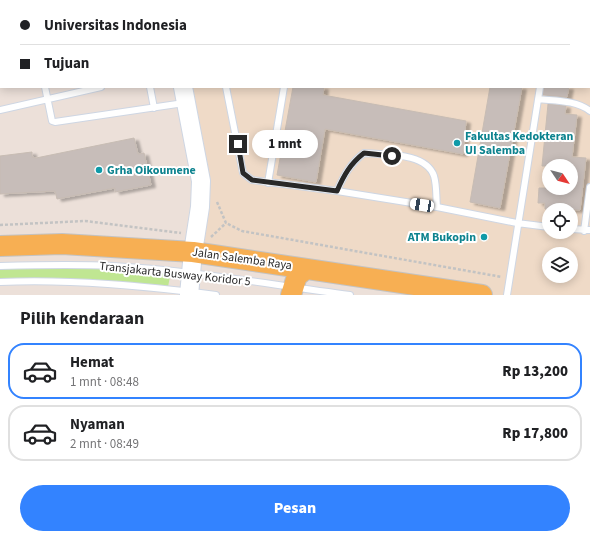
<!DOCTYPE html>
<html lang="id">
<head>
<meta charset="utf-8">
<style>
  body { margin:0; font-family:"Source Sans 3",sans-serif; background:#f6f6f6; color:#202124; height:100vh; display:flex; flex-direction:column; font-size:15px; white-space:nowrap }
  * { box-sizing:border-box; margin:0 }
  p { font-size:13px; color:#757577 }
  .icon { flex:none; width:22px; height:22px; fill:none; stroke:currentColor; stroke-width:2; stroke-linecap:round; stroke-linejoin:round }
  .map { position:relative; height:295px; overflow:hidden }
  .panel { display:flex; flex-direction:column; background:#fff; flex:1 }
  .panel>* { flex:none }
  .hud { position:absolute; left:0px; top:0px; width:590px; height:88px; box-shadow:0 2px 10px #0003; display:grid; align-content:center; height:88px; padding:0 20px; background:#fff }
  .needle { width:26px; rotate:125deg }
  .tools { position:absolute; left:542px; top:159px; display:grid; gap:8px }
  .tools a { display:grid; place-items:center; width:36px; height:36px; border-radius:50%; background:#fff; box-shadow:0 2px 10px #0003; font-size:20px }
  .end { position:absolute; width:18px; height:18px; margin:-9px; border:5px solid #282828; background:#fff; box-shadow:0 0 0 2px #fff }
  .from { border-radius:50% }
  .bubble { position:absolute; height:28px; border-radius:14px; background:#fff; box-shadow:0 2px 10px #0003; font-size:13px; font-weight:800; line-height:28px; text-align:center }
  .car { position:absolute; width:12px; height:24px; margin:-12px -6px; border-radius:5px; box-shadow:0 0 3px 1px #0007; background:linear-gradient(#fff 24%,#345 0 40%,#fff 0 76%,#345 0 86%,#fff 0) }
  .hud b { display:flex; align-items:center; gap:14px; height:38px; font-size:15px }
  .hud b+b { border-top:1px solid #e0e0e0 }
  .hud i { width:10px; height:10px; background:#202124 }
  ul { padding:0; list-style:none }
  li { display:flex; align-items:center; gap:12px; height:56px; margin:0 8px 6px; padding:0 12px; border:2px solid #e0e0e0; border-radius:16px }
  li div { flex:1 }
  li b { display:block; font-size:15px }
  li em { font-style:normal; font-weight:800 }
  li.selected { border-color:#3383ff }
  li>.icon { width:36px; height:36px; stroke-width:1.5 }
  h2 { padding:0 20px; font-size:18px; line-height:48px }
  .primary-button { display:flex; gap:8px; margin-top:auto; padding:8px 20px }
  .primary-button a { flex:1; height:46px; border-radius:24px; background:#3383ff; color:#fff; font-size:16px; font-weight:800; line-height:46px; text-align:center }
  .map>svg:first-child { display:block }
  .education { fill:#efdac7; fill-rule:evenodd }
  .green { fill:#c0e692 }
  .building { fill:#c7bdb9; stroke:#c7bcb3; filter:url(#shadow) }
  .lines { fill:none; stroke-linecap:round; stroke-linejoin:round }
  .lane-casing { stroke:#ced6e3; stroke-width:8 }
  .secondary-casing { stroke:#ced6e3; stroke-width:20 }
  .primary-casing { stroke:#c3c3c3; stroke-width:22 }
  .path { stroke:#c3c3c3; stroke-width:2.5; stroke-dasharray:3 2; stroke-linecap:butt }
  .lane { stroke:#fff; stroke-width:6 }
  .secondary { stroke:#fff; stroke-width:18 }
  .primary { stroke:#f7af53; stroke-width:20 }
  .route { stroke:#282828; stroke-width:5 }
  .culture-dot { fill:#0f9aa8; stroke:#fff; stroke-width:1.5 }
  .labels { text-anchor:middle; dominant-baseline:central; stroke-width:4; stroke-linejoin:round; paint-order:stroke }
  .culture-label { font-size:12px; font-weight:bold; fill:#0d838f; stroke:#fff; text-anchor:start }
  .street-label { font-size:12px; fill:#282828; stroke:#fff }
</style>
</head>
<body>
<div class="map">
<svg width="590" height="295" viewBox="0 0 590 295">
  <defs>
    <filter id="shadow"><feDropShadow dx="4.5" dy="2.5" stdDeviation="1" flood-color="#0004"/></filter>
  </defs>
  <rect width="100%" height="100%" fill="#ece0d9"/>
  <!-- education -->
  <path class="education" d="M296 0H590V295H482L193 252 200 207 181 87H589V1ZM549 166H571V188H549ZM549 210H571V232H549ZM549 254H571V276H549Z"/>
  <!-- green -->
  <path class="green" d="M68 265 171 271 168 287 0 282V266Z"/>
  <!-- building -->
  <path class="building" d="M293 87H324L323 95 466 121 463 154 325 129 316 182 277 175Z
    M490 87H522L500 208 470 202Z
    M544 87H569L567 97 543 95Z
    M548 104 566 106 565 114 577 115 572 157 586 158 580 210 545 209V203H538L539 188H571V166H542Z
    M134 138 138 154 144 153 151 185 115 192V188L57 199 55 191 0 194V156L32 152V157L36 158Z"/>
  <g class="lines">
    <!-- lane casing -->
    <g class="lane-casing">
      <path id="lane" d="M489 0V1
        M33 1 34 0
        M214 1V0
        M336 1V0
        M555 1V0
        M0 20H1
        M0 79 1 78
        M45 87 52 121 55 122 184 103
        M150 87 154 108
        M226 87 243 173 252 180 337 191 437 207 517 223 549 227
        M538 99C555 101 576 100 590 111
        M0 110 101 87
        M268 183 284 87
        M337 191C344 175 350 164 364 153 385 155 426 152 434 176 437 186 436 198 437 207
        M571 229 590 230
        M584 231 590 187
        M0 266C37 265 75 264 112 266 192 270 271 285 350 295
        M0 282C72 279 144 286 216 295
        M507 295 540 87"/>
    </g>
    <!-- secondary casing -->
    <g class="secondary-casing">
      <path id="secondary" d="M166 0V1
        M183 87 201 181 200 207 193 252 189 295"/>
    </g>
    <!-- primary casing -->
    <g class="primary-casing">
      <path id="primary" d="M0 246 62 244 193 252 482 295
        M291 295 297 276 306 269"/>
    </g>
    <!-- path -->
    <path class="path" d="M185 0V1
      M217 202 226 223 242 231 502 277
      M0 225 85 221 181 233
      M211 237 226 223"/>
    <!-- lane -->
    <use href="#lane" class="lane"/>
    <!-- secondary -->
    <use href="#secondary" class="secondary"/>
    <!-- primary -->
    <use href="#primary" class="primary"/>
  </g>
  <g class="lines">
    <!-- route -->
    <path class="route" d="M238 144 243 173 252 180 337 191C344 175 350 164 364 153L392 156"/>
  </g>
  <!-- markers -->
  <g class="culture-dot">
    <circle cx="457" cy="143" r="4"/>
    <circle cx="99" cy="170" r="4"/>
    <circle cx="484" cy="237" r="4"/>
  </g>
  <g class="labels">
    <!-- culture labels -->
    <g class="culture-label">
      <text x="465" y="136">Fakultas Kedokteran<tspan x="465" dy="14">UI Salemba</tspan></text>
      <text x="107" y="170">Grha Oikoumene</text>
      <text x="476" y="237" text-anchor="end">ATM Bukopin</text>
    </g>
    <!-- street labels -->
    <g class="street-label">
      <text transform="translate(242 259) rotate(8)">Jalan Salemba Raya</text>
      <text transform="translate(175 274) rotate(6)">Transjakarta Busway Koridor 5</text>
    </g>
  </g>
</svg>
<div class="tools">
<a><svg class="needle" viewBox="-14 -14 28 28"><path d="M0-13l5 13h-10z" fill="#e53935"/><path d="M0 13l5-13h-10z" fill="#757577"/></svg></a>
<a><svg class="icon" aria-label="locate" viewBox="0 0 24 24"><circle cx="12" cy="12" r="6"/><path d="M12 2v4M12 18v4M2 12h4M18 12h4"/></svg></a>
<a><svg class="icon" aria-label="layers" viewBox="0 0 24 24"><path d="M12 4l9 5-9 5-9-5zM3 14l9 5 9-5"/></svg></a>
</div>
<i class="end from" style="left:392px;top:156px"></i>
<i class="end" style="left:238px;top:144px"></i>
<div class="bubble" style="left:252px;top:130px;width:66px">1 mnt</div>
<i class="car" style="left:422px;top:205px;rotate:279deg"></i>
<div class="hud">
<b><i class="from"></i>Universitas Indonesia</b>
<b><i></i>Tujuan</b>
</div>
</div>
<section class="panel">
<h2>Pilih kendaraan</h2>
<ul>
<li class="selected"><svg class="icon" aria-label="car" viewBox="0 0 24 24"><path d="M5 17H2v-5l4-1 3-4h7l3 4 3 1v5h-3M9 17h6M6 11h13"/><circle cx="7" cy="17" r="2"/><circle cx="17" cy="17" r="2"/></svg><div><b>Hemat</b><p>1 mnt · 08:48</p></div><em>Rp 13,200</em></li>
<li><svg class="icon" aria-label="car" viewBox="0 0 24 24"><path d="M5 17H2v-5l4-1 3-4h7l3 4 3 1v5h-3M9 17h6M6 11h13"/><circle cx="7" cy="17" r="2"/><circle cx="17" cy="17" r="2"/></svg><div><b>Nyaman</b><p>2 mnt · 08:49</p></div><em>Rp 17,800</em></li>
</ul>
<div class="primary-button"><a>Pesan</a></div>
</section>
</body>
</html>
